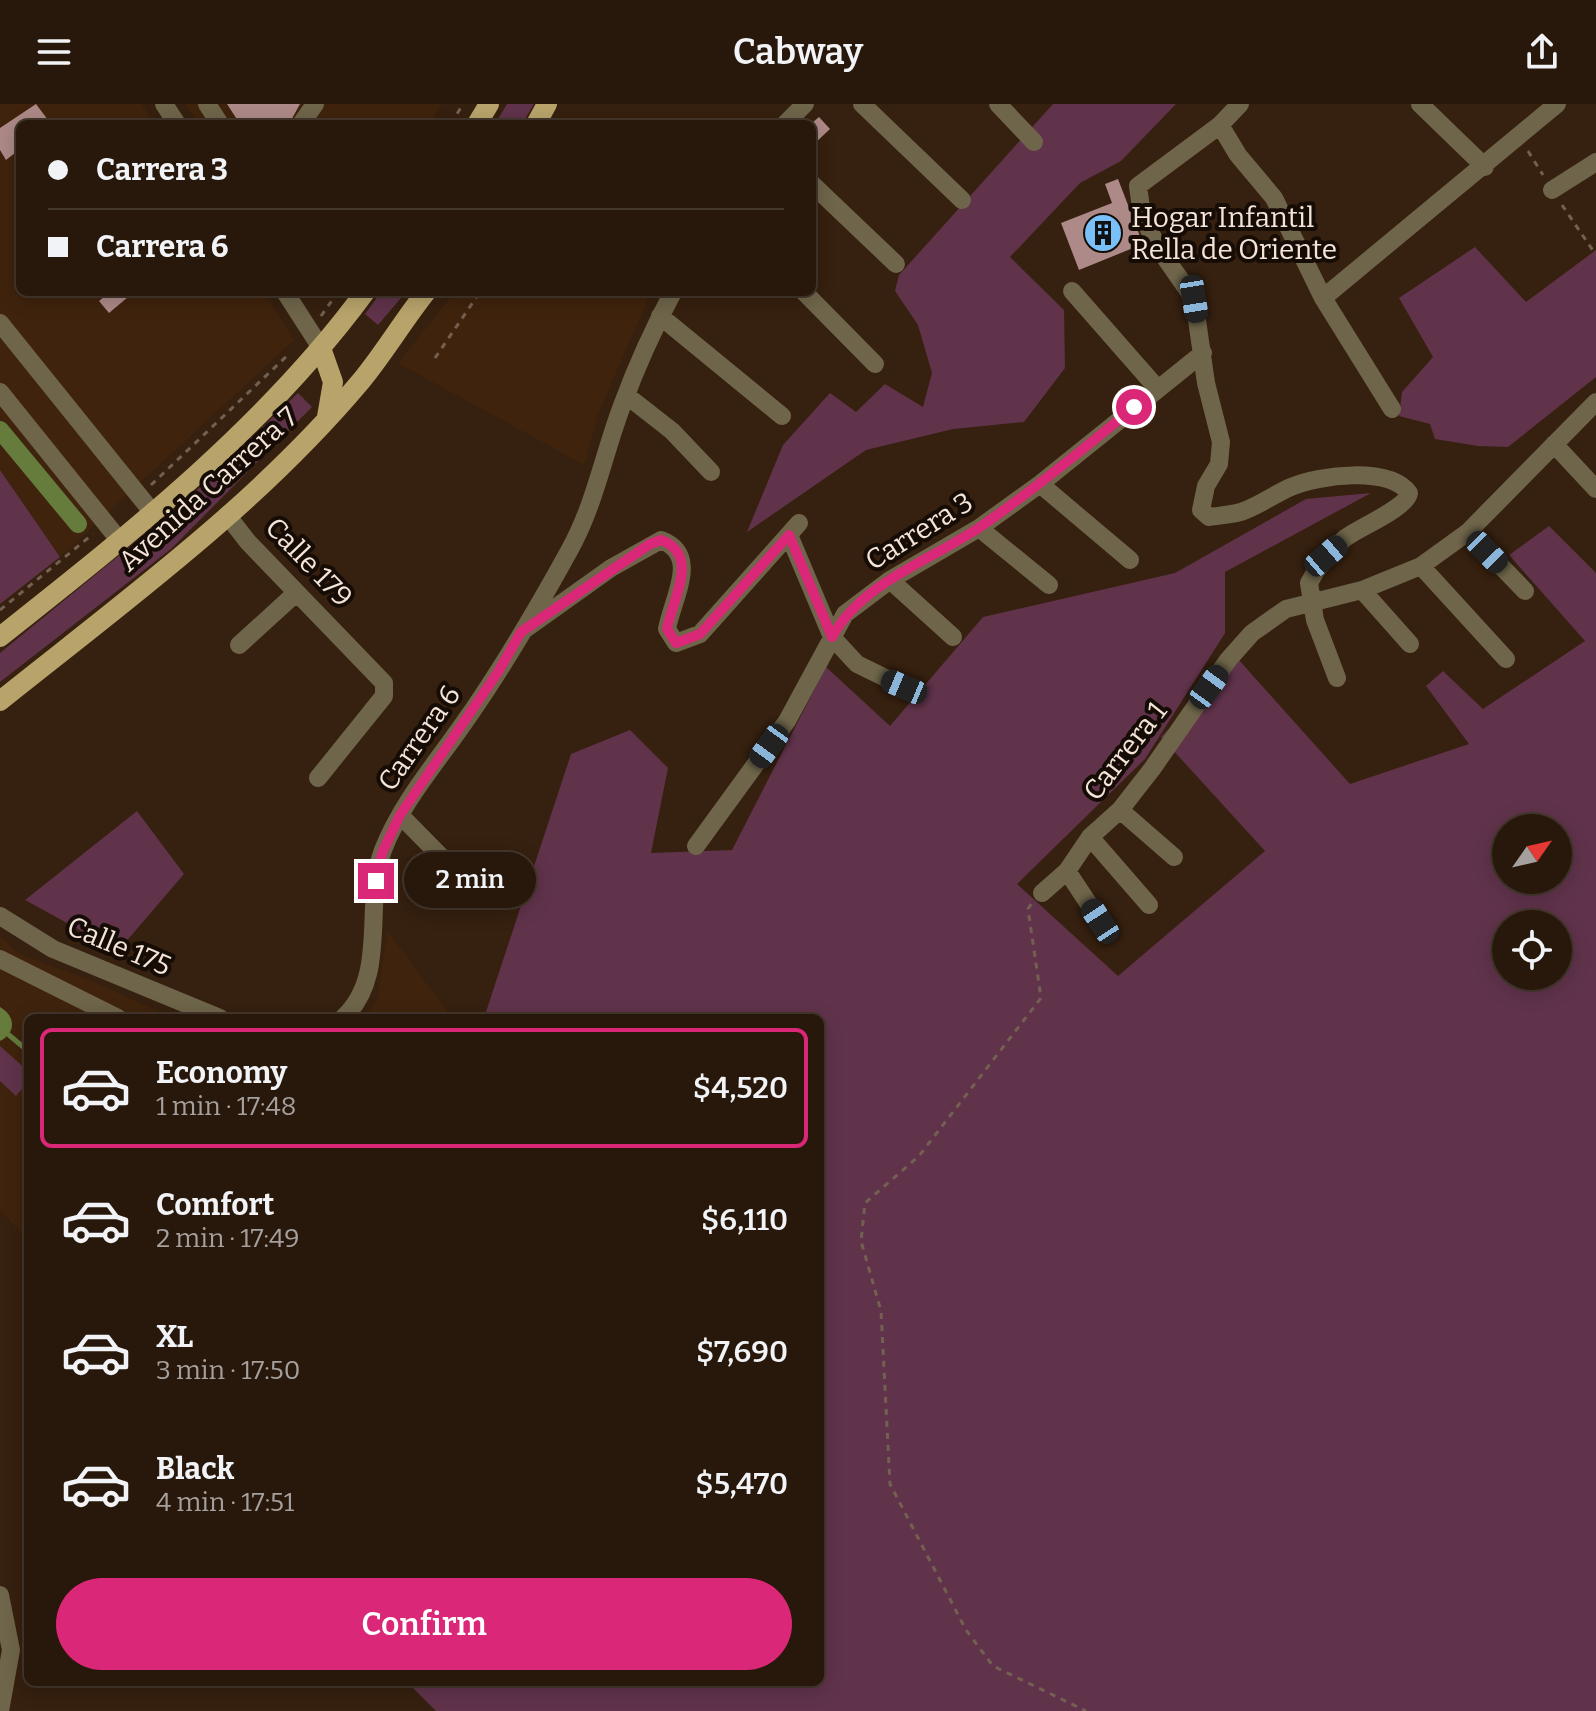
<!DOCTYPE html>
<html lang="en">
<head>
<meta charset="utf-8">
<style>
  body { margin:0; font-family:Bitter,serif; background:#302114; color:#f1f3f6; height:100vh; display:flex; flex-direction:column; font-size:30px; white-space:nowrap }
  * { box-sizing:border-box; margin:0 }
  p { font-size:26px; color:#a5a09d }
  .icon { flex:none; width:44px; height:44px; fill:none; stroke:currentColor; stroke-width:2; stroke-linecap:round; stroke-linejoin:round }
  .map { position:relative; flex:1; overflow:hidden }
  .side { position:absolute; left:24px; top:910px; width:800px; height:672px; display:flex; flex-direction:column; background:#28180b; border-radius:12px; box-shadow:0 4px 20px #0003,0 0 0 2px #44372c }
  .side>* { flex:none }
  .top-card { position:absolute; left:16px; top:16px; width:800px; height:176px; border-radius:12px; box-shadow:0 4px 20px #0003,0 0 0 2px #44372c; display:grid; align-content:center; height:176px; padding:0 32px; background:#28180b }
  .needle { width:52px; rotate:56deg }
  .controls { position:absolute; left:1492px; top:710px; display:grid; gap:16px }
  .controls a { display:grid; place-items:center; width:80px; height:80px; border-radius:50%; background:#28180b; box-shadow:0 4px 20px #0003,0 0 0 2px #44372c; font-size:40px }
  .end { position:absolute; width:36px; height:36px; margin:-18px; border:10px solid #db2777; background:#fff; box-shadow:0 0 0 4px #fff }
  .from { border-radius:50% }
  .bubble { position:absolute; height:56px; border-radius:28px; background:#28180b; box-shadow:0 4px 20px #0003,0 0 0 2px #44372c; font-size:26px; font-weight:600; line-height:56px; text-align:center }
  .car { position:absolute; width:24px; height:48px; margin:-24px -12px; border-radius:10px; box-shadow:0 0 6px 2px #0007; background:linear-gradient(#222 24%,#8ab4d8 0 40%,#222 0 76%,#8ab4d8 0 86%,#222 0) }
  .top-card b { display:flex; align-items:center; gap:28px; height:76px; font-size:30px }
  .top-card b+b { border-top:2px solid #44372c }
  .top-card i { width:20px; height:20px; background:#f1f3f6 }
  ul { padding:14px 0 0; list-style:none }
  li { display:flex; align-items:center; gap:24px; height:120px; margin:0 16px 12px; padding:0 16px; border:4px solid transparent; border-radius:12px }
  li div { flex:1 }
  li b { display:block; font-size:30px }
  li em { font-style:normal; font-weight:600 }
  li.selected { border-color:#db2777 }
  li>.icon { width:72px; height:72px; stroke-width:1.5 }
  .cta { display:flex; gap:16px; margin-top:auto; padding:16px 32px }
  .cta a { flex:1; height:92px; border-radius:48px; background:#db2777; color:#fff; font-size:32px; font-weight:600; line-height:92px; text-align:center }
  header { display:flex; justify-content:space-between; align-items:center; height:104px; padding:0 32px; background:#28180b; font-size:36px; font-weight:600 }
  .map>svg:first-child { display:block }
  .built { fill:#3f230d }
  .green { fill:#60334b; fill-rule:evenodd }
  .water { fill:#657c3d }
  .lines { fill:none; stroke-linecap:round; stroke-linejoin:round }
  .stream { stroke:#657c3d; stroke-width:5 }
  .canal { stroke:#657c3d; stroke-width:18 }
  .building { fill:#ad8987 }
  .path { stroke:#746051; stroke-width:3; stroke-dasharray:6 6; stroke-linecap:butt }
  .minor { stroke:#6e654a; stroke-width:18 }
  .major { stroke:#b8a46b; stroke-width:20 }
  .route { stroke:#db2777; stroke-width:10 }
  .labels { text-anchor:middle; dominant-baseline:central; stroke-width:8; stroke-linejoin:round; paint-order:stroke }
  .poi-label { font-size:28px; fill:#f4e4da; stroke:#160c06; text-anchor:start }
  .street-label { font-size:28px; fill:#f4e4da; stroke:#160c06 }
</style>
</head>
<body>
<header><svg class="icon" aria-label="menu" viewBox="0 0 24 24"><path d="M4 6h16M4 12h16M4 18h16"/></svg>Cabway<svg class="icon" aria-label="share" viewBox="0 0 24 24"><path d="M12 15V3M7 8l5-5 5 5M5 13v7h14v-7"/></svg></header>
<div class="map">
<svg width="1596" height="1607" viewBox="0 0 1596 1607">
  <rect width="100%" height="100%" fill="#36200f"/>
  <!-- built -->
  <path class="built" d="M0 0H142L154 20H20V188H263L294 236 60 453 0 366Z
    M186 0H442L429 20H199Z
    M455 188H651L599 308 584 361 398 259Z
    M387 826 452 914H362L377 897Z
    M0 832 18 849 97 879 172 914H28V1135L0 1106Z"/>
  <!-- green -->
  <path class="green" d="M507 0H534L522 20H495Z
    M1053 0H1176L1121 57 1080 79 1010 153 1064 206 1065 264 1024 318 953 325 866 346 747 428 783 341 830 289 856 308 885 280 923 303 932 269 918 221 895 187 899 171Z
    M1475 143 1526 198 1596 146V273L1508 343 1478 342 1435 335 1430 320 1399 312 1402 288 1433 253 1399 194Z
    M381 188H406L378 221 365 210Z
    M298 289 312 303 171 445 0 578V549L189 394Z
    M0 366 60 453 0 500Z
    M1371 389 1225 468V529L1145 655 1017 780 1118 872 1265 747 1161 633 1238 555 1350 680 1469 640 1426 582 1443 567 1483 605 1585 537 1509 451 1549 422 1596 469V1607H436L407 1578H820V914H484L571 650 630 626 668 664 651 749 732 746 826 563 890 622 983 513 1175 469 1306 395ZM1506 724H1558V776H1506ZM1506 820H1558V872H1506Z
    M137 707 184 770 118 847 25 796Z
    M0 942 28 967V978L16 992 0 977Z"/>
  <!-- water -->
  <path class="water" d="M0 903C16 912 16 929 0 937Z"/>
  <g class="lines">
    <!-- stream -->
    <path class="stream" d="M9 931 28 947"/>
    <!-- canal -->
    <path class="canal" d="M0 326 78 420"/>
  </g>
  <!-- building -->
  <path class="building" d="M36 0 51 20H20V45L6 56 0 46V24Z
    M227 0H300L289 20H240Z
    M819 13 830 25 812 42V19Z
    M1118 75 1143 140 1079 166 1061 119 1112 99 1105 80Z
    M110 188H134L109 209 99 197Z"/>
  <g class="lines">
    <!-- path -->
    <path class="path" d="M451 20 463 0
      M1528 47 1543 71
      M1562 101 1596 151
      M321 212 338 188
      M435 254 480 188
      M151 381 290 249
      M0 506 93 430
      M1031 800 1028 805 1041 894 919 1052 865 1099 861 1137 881 1207 890 1380 966 1526 993 1562 1086 1607"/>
    <!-- minor -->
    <path class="minor" d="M164 0 177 20
      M207 0 220 20
      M862 0 962 96
      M998 0 1034 38
      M1240 0 1220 21 1138 82 1142 111 1157 142 1194 195 1206 279 1221 338 1219 360 1206 382 1201 406 1209 413C1221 411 1235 411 1246 406 1261 400 1275 390 1291 383 1319 371 1389 362 1409 389 1407 404 1358 424 1344 435 1329 448 1318 461 1309 479L1315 516 1337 574
      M1420 0 1485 63
      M301 20 315 0
      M785 20 805 0
      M1220 21 1238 51 1274 94 1323 194 1392 305
      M812 80 896 160
      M1552 86 1596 58
      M1072 187 1157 284
      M285 188 321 244
      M804 188 875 260
      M1323 194 1557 0
      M660 212 782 312
      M0 219 153 409
      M0 288 120 437
      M626 291 672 327 711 368
      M1554 340 1596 385
      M1040 380 1130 456
      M227 411 248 438 384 579V592L318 674
      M979 424 1049 481
      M1468 428 1525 487
      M789 431 832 533 857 560 904 583
      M1421 462 1506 555
      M890 476 953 533
      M1362 486 1410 540
      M524 526 611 464 661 436C701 451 672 495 667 525L676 539 700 530 799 419
      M239 541 296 489
      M1120 706 1174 753
      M400 711 471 783
      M1090 733 1149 801
      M696 742 787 617 845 510 890 476 979 424 1040 380 1203 249
      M1067 767 1100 817
      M1042 789 1067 767 1090 733 1120 706 1152 665 1228 556 1252 529 1286 505 1362 486 1421 462 1468 428 1596 298
      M0 812 53 845 220 914
      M0 855 118 914
      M343 914C389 872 363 799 383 746 401 700 433 663 461 623 501 567 536 507 569 447 595 401 604 348 623 299 637 261 654 224 673 188
      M0 1491 11 1546 0 1607"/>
    <!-- major -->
    <path class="major" d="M477 20 489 0
      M536 20 547 0
      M321 244 333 278 327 313
      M0 533C130 430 266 323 365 188
      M0 597C125 497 257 401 361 277 384 249 403 217 426 188"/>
  </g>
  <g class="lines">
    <!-- route -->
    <path class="route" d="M376 777 382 749 400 711 498 568 521 528 650 440 661 436C701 451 672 496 667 525L676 539 700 530 789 431 832 533C863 477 933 456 983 421 1036 384 1085 344 1134 303"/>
  </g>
  <!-- icons -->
  <defs>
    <g id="building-disc" transform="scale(2)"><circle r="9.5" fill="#79bff8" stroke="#160c06"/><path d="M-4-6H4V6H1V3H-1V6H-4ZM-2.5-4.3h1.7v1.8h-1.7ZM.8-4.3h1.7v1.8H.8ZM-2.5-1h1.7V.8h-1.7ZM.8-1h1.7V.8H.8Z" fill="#111"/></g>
  </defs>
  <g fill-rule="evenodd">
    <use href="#building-disc" x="1103" y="129"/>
  </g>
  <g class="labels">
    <!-- poi labels -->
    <g class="poi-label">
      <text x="1131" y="113">Hogar Infantil<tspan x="1131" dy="32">Rella de Oriente</tspan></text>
    </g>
    <!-- street labels -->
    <g class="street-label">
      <text transform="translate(208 385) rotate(-42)">Avenida Carrera 7</text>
      <text transform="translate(919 427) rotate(-32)">Carrera 3</text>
      <text transform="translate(309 458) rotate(46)">Calle 179</text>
      <text transform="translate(419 634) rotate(-55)">Carrera 6</text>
      <text transform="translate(1125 647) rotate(-52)">Carrera 1</text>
      <text transform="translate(119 842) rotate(23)">Calle 175</text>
    </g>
  </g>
</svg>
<div class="controls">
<a><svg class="needle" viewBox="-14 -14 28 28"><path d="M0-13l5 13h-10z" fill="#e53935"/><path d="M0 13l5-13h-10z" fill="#a5a09d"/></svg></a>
<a><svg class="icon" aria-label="locate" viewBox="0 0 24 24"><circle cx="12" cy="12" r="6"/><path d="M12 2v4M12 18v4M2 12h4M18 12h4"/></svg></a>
</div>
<i class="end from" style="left:1134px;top:303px"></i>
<i class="end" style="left:376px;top:777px"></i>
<div class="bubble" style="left:404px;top:748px;width:132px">2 min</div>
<i class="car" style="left:1194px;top:195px;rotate:171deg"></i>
<i class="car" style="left:1487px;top:448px;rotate:136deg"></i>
<i class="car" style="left:1326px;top:452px;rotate:49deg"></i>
<i class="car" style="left:904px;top:583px;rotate:293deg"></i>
<i class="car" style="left:1209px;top:583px;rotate:36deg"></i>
<i class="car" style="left:769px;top:642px;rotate:216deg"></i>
<i class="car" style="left:1100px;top:817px;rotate:327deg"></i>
<div class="top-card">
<b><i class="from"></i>Carrera 3</b>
<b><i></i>Carrera 6</b>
</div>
<section class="side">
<ul>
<li class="selected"><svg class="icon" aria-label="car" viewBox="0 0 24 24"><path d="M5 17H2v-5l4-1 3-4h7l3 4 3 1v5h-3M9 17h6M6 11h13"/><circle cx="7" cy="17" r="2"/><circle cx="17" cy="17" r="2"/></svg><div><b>Economy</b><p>1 min · 17:48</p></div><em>$4,520</em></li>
<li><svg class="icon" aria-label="car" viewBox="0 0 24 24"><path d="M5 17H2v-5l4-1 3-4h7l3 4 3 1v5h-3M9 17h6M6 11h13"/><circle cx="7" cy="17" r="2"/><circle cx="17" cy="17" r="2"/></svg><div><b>Comfort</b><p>2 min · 17:49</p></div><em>$6,110</em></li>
<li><svg class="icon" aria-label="car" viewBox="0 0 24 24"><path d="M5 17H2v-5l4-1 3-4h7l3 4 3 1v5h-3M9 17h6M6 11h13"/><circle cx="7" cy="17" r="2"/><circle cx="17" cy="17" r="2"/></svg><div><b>XL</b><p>3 min · 17:50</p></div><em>$7,690</em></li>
<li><svg class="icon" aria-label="car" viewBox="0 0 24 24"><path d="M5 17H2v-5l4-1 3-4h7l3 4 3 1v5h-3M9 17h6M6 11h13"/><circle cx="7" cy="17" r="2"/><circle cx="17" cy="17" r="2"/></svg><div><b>Black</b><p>4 min · 17:51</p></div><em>$5,470</em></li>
</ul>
<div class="cta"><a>Confirm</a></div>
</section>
</div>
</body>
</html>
